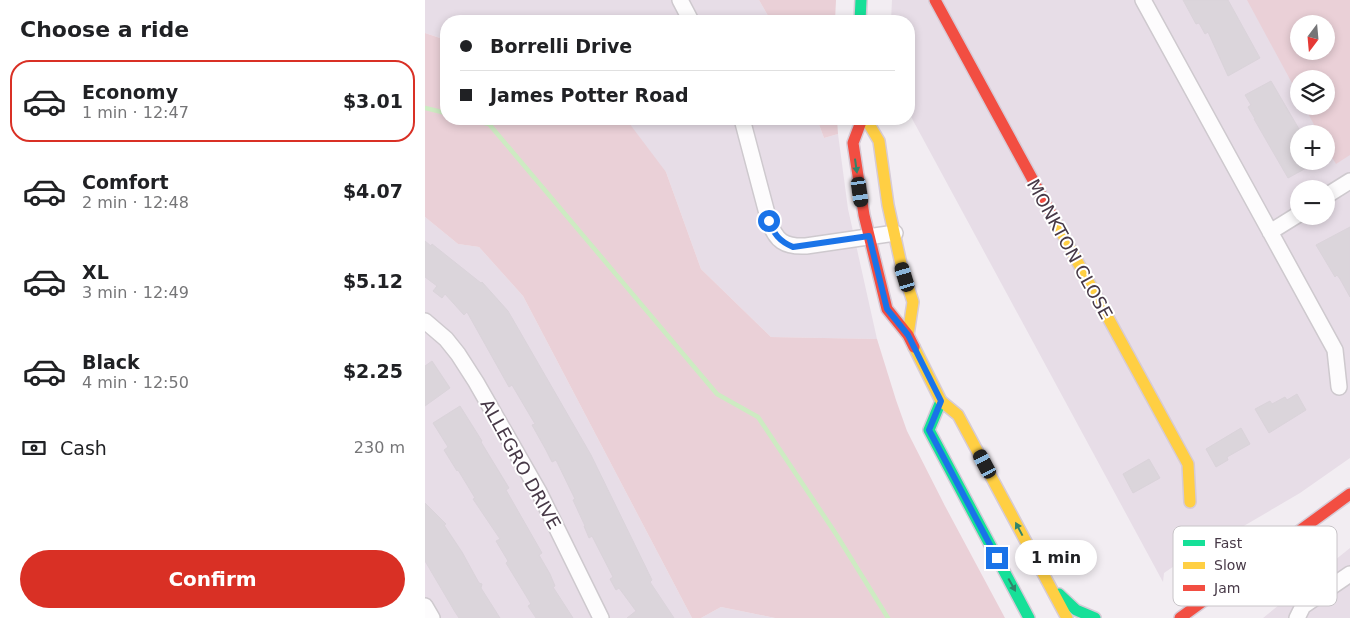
<!DOCTYPE html>
<html lang="en">
<head>
<meta charset="utf-8">
<style>
  body { margin:0; font-family:"DejaVu Sans",sans-serif; background:#f2f2f2; color:#202124; height:100vh; display:flex; flex-direction:column; font-size:19px; white-space:nowrap }
  * { box-sizing:border-box; margin:0 }
  p { font-size:16px; color:#757577 }
  .icon { flex:none; width:28px; height:28px; fill:none; stroke:currentColor; stroke-width:2; stroke-linecap:round; stroke-linejoin:round }
  .map { position:relative; flex:1; overflow:hidden }
  .panel { display:flex; flex-direction:column; background:#fff; width:425px }
  .panel>* { flex:none }
  .top-card { position:absolute; left:15px; top:15px; width:475px; height:110px; border-radius:20px; box-shadow:0 2px 8px #0003; display:grid; align-content:center; height:110px; padding:0 20px; background:#fff }
  .needle { width:32px; rotate:196deg }
  .fabs { position:absolute; left:865px; top:15px; display:grid; gap:10px }
  .fabs a { display:grid; place-items:center; width:45px; height:45px; border-radius:50%; background:#fff; box-shadow:0 2px 8px #0003; font-size:25px }
  .end { position:absolute; width:22px; height:22px; margin:-11px; border:6px solid #1a73e8; background:#fff; box-shadow:0 0 0 2px #fff }
  .from { border-radius:50% }
  .bubble { position:absolute; height:35px; border-radius:18px; background:#fff; box-shadow:0 2px 8px #0003; font-size:16px; font-weight:800; line-height:35px; text-align:center }
  .car { position:absolute; width:15px; height:30px; margin:-15px -8px; border-radius:6px; box-shadow:0 0 4px 1px #0007; background:linear-gradient(#222 24%,#8ab4d8 0 40%,#222 0 76%,#8ab4d8 0 86%,#222 0) }
  .top-card b { display:flex; align-items:center; gap:18px; height:48px; font-size:19px }
  .top-card b+b { border-top:1px solid #e0e0e0 }
  .top-card i { width:12px; height:12px; background:#202124 }
  ul { padding:0; list-style:none }
  li { display:flex; align-items:center; gap:15px; height:82px; margin:0 10px 8px; padding:0 10px; border:2px solid transparent; border-radius:20px }
  li div { flex:1 }
  li b { display:block; font-size:19px }
  li em { font-style:normal; font-weight:800 }
  li.active { border-color:#d93025 }
  li>.icon { width:45px; height:45px; stroke-width:1.5 }
  h2 { padding:0 20px; font-size:22px; line-height:60px }
  .pay { display:flex; align-items:center; gap:12px; height:55px; padding:0 20px; font-size:19px }
  .pay p { margin-inline-start:auto }
  .primary-button { display:flex; gap:10px; margin-top:auto; padding:10px 20px }
  .primary-button a { flex:1; height:58px; border-radius:30px; background:#d93025; color:#fff; font-size:20px; font-weight:800; line-height:58px; text-align:center }
  main { display:flex; flex:1; min-height:0 }
  .map>svg:first-child { display:block }
  .residential { fill:#e7dde7; fill-rule:evenodd }
  .green { fill:#ead0d7; fill-rule:evenodd }
  .lines { fill:none; stroke-linecap:round; stroke-linejoin:round }
  .stream { stroke:#cdebc2; stroke-width:4.5 }
  .building { fill:#dbd5db; stroke:#dad3da }
  .street-casing { stroke:#cec9ce; stroke-width:18 }
  .fast-casing { stroke:#d6cbd6; stroke-width:14 }
  .slow-casing { stroke:#d6cbd6; stroke-width:14 }
  .jam-casing { stroke:#d6cbd6; stroke-width:14 }
  .street { stroke:#fdfcfd; stroke-width:15 }
  .fast { stroke:#16e098; stroke-width:11 }
  .slow { stroke:#ffcf43; stroke-width:11 }
  .jam { stroke:#f24e42; stroke-width:11 }
  .oneway { fill:#31846b }
  .route { stroke:#1a73e8; stroke-width:6 }
  .labels { text-anchor:middle; dominant-baseline:central; stroke-width:4; stroke-linejoin:round; paint-order:stroke }
  .street-label { font-size:18px; fill:#473947; stroke:#fff }
  .key { fill:#fff; stroke:#c8c4c8; stroke-width:1 }
  .key-label { font-size:14px; fill:#473947 }
</style>
</head>
<body>
<main>
<section class="panel">
<h2>Choose a ride</h2>
<ul>
<li class="active"><svg class="icon" aria-label="car" viewBox="0 0 24 24"><path d="M5 17H2v-5l4-1 3-4h7l3 4 3 1v5h-3M9 17h6M6 11h13"/><circle cx="7" cy="17" r="2"/><circle cx="17" cy="17" r="2"/></svg><div><b>Economy</b><p>1 min · 12:47</p></div><em>$3.01</em></li>
<li><svg class="icon" aria-label="car" viewBox="0 0 24 24"><path d="M5 17H2v-5l4-1 3-4h7l3 4 3 1v5h-3M9 17h6M6 11h13"/><circle cx="7" cy="17" r="2"/><circle cx="17" cy="17" r="2"/></svg><div><b>Comfort</b><p>2 min · 12:48</p></div><em>$4.07</em></li>
<li><svg class="icon" aria-label="car" viewBox="0 0 24 24"><path d="M5 17H2v-5l4-1 3-4h7l3 4 3 1v5h-3M9 17h6M6 11h13"/><circle cx="7" cy="17" r="2"/><circle cx="17" cy="17" r="2"/></svg><div><b>XL</b><p>3 min · 12:49</p></div><em>$5.12</em></li>
<li><svg class="icon" aria-label="car" viewBox="0 0 24 24"><path d="M5 17H2v-5l4-1 3-4h7l3 4 3 1v5h-3M9 17h6M6 11h13"/><circle cx="7" cy="17" r="2"/><circle cx="17" cy="17" r="2"/></svg><div><b>Black</b><p>4 min · 12:50</p></div><em>$2.25</em></li>
</ul>
<div class="pay"><svg class="icon" aria-label="cash" viewBox="0 0 24 24"><path d="M3 7h18v10H3z"/><circle cx="12" cy="12" r="2"/></svg>Cash<p>230 m</p></div>
<div class="primary-button"><a>Confirm</a></div>
</section>
<div class="map">
<svg width="925" height="618" viewBox="0 0 925 618">
  <rect width="100%" height="100%" fill="#f2edf2"/>
  <!-- residential -->
  <path class="residential" d="M0 0H334L346 21H21V40L0 33Z
    M467 0H925V458L875 493 817 527 783 551 774 549 739 573 738 582 484 113V21H466ZM874 24H901V51H874ZM874 79H901V106H874ZM874 134H901V161H874ZM874 189H901V216H874Z
    M156 119H392L399 138 413 134 423 209 452 339 346 337 276 269 241 172 163 125Z
    M0 217 33 244 54 247 98 296 267 618H0Z
    M925 548V618H838Z
    M296 607 350 618H276Z"/>
  <!-- green -->
  <path class="green" d="M334 0H411L410 21H346Z
    M822 0H925V155L911 164 901 147V134H894L879 106H901V79H874V96ZM874 24H901V51H874Z
    M0 33 21 40V119H156L163 125 204 123 241 172 276 269 346 337 452 339 471 400 482 431 520 506 580 618H350L296 607 276 618H267L98 296 54 247 33 244 0 217Z
    M392 119H412L413 134 399 138Z"/>
  <g class="lines">
    <!-- stream -->
    <path class="stream" d="M0 108 21 113
      M43 119 64 124 292 394 333 417 411 534 463 618"/>
  </g>
  <!-- building -->
  <path class="building" d="M758 0H803L835 58 803 76 783 32 780 34 774 23 771 24Z
    M846 81 874 129V161H894L863 178 829 119H830L823 107 826 105 820 95Z
    M925 227V297L915 279 912 275 910 277 891 245Z
    M0 241 6 246 7 244 56 283 57 282 83 311 166 455 227 580 225 582 249 618H202L211 611 194 588 191 590 185 579 188 577 167 536 164 538 159 526H160L148 500 150 499 131 460 127 462 121 450 107 425 110 424 87 385 84 387 42 312 39 315 20 294 17 298 8 291 12 286 0 277Z
    M7 361 25 388 0 406V366Z
    M872 394 881 410 844 433 830 409 845 401 847 404 860 397 862 400Z
    M35 406 57 441 56 442 84 488 81 490 117 553 114 555 125 574 130 586 128 587 148 618H111L103 606 106 604 81 563 83 561 71 541 75 539 48 499 50 498 33 470 32 471 19 450 23 447 8 423Z
    M816 428 825 444 802 457 803 460 791 467 781 449Z
    M724 459 735 478 708 493 698 474Z
    M0 503 21 524 19 525 37 552 54 583 57 584 56 588 75 618H34L30 612 0 561Z"/>
  <g class="lines">
    <!-- street casing -->
    <g class="street-casing">
      <path id="street" d="M255 0 266 21
        M718 0 910 350 914 387
        M317 119 344 221C351 241 359 247 381 246L470 233
        M901 196 925 181
        M845 232 874 214
        M0 321 21 339 33 354 51 382 114 492 176 618
        M0 606 7 618
        M872 618 878 606 925 574"/>
    </g>
    <!-- fast casing -->
    <g class="fast-casing">
      <path id="fast" d="M435 21 436 0
        M516 401 504 430 604 618
        M634 594 651 610 670 618"/>
    </g>
    <!-- slow casing -->
    <g class="slow-casing">
      <path id="slow" d="M441 119 454 141 463 205 476 264 488 302 483 335
        M628 217 763 464 765 502
        M489 347 516 401 533 415 642 618"/>
    </g>
    <!-- jam casing -->
    <g class="jam-casing">
      <path id="jam" d="M510 0 628 217
        M437 119 428 143 439 215 462 309 483 335 489 347
        M755 618 925 494"/>
    </g>
    <!-- street -->
    <use href="#street" class="street"/>
    <!-- fast -->
    <use href="#fast" class="fast"/>
    <!-- slow -->
    <use href="#slow" class="slow"/>
    <!-- jam -->
    <use href="#jam" class="jam"/>
  </g>
  <!-- one-way arrows -->
  <defs><path id="oneway-solid" d="M-6-.8H1V-3.2L6.5 0L1 3.2V.8H-6Z" transform="scale(1.25)"/></defs>
  <g class="oneway">
    <use href="#oneway-solid" transform="translate(431 166) rotate(82)"/>
    <use href="#oneway-solid" transform="translate(594 529) rotate(-118)"/>
    <use href="#oneway-solid" transform="translate(587 585) rotate(61)"/>
  </g>
  <g class="lines">
    <!-- route -->
    <path class="route" d="M344 221C349 234 354 241 368 247L444 236 462 309 483 335 516 401 504 430 572 558"/>
  </g>
  <g class="labels">
    <!-- street labels -->
    <g class="street-label">
      <text transform="translate(645 249) rotate(61)">MONKTON CLOSE</text>
      <text transform="translate(96 464) rotate(61)">ALLEGRO DRIVE</text>
    </g>
  </g>
  <!-- legend -->
  <rect x="748" y="526" width="164" height="80" rx="8" class="key"/>
  <rect x="758" y="540" width="22" height="6" fill="#16e098"/>
  <rect x="758" y="562" width="22" height="7" fill="#ffcf43"/>
  <rect x="758" y="585" width="22" height="6" fill="#f24e42"/>
  <g class="key-label">
    <text x="789" y="548">Fast</text>
    <text x="789" y="570">Slow</text>
    <text x="789" y="593">Jam</text>
  </g>
</svg>
<div class="fabs">
<a><svg class="needle" viewBox="-14 -14 28 28"><path d="M0-13l5 13h-10z" fill="#e53935"/><path d="M0 13l5-13h-10z" fill="#757577"/></svg></a>
<a><svg class="icon" aria-label="layers" viewBox="0 0 24 24"><path d="M12 4l9 5-9 5-9-5zM3 14l9 5 9-5"/></svg></a>
<a>+</a>
<a>−</a>
</div>
<i class="end from" style="left:344px;top:221px"></i>
<i class="end" style="left:572px;top:558px"></i>
<div class="bubble" style="left:590px;top:540px;width:82px">1 min</div>
<i class="car" style="left:435px;top:192px;rotate:172deg"></i>
<i class="car" style="left:480px;top:277px;rotate:343deg"></i>
<i class="car" style="left:560px;top:464px;rotate:332deg"></i>
<div class="top-card">
<b><i class="from"></i>Borrelli Drive</b>
<b><i></i>James Potter Road</b>
</div>
</div>
</main>
</body>
</html>
